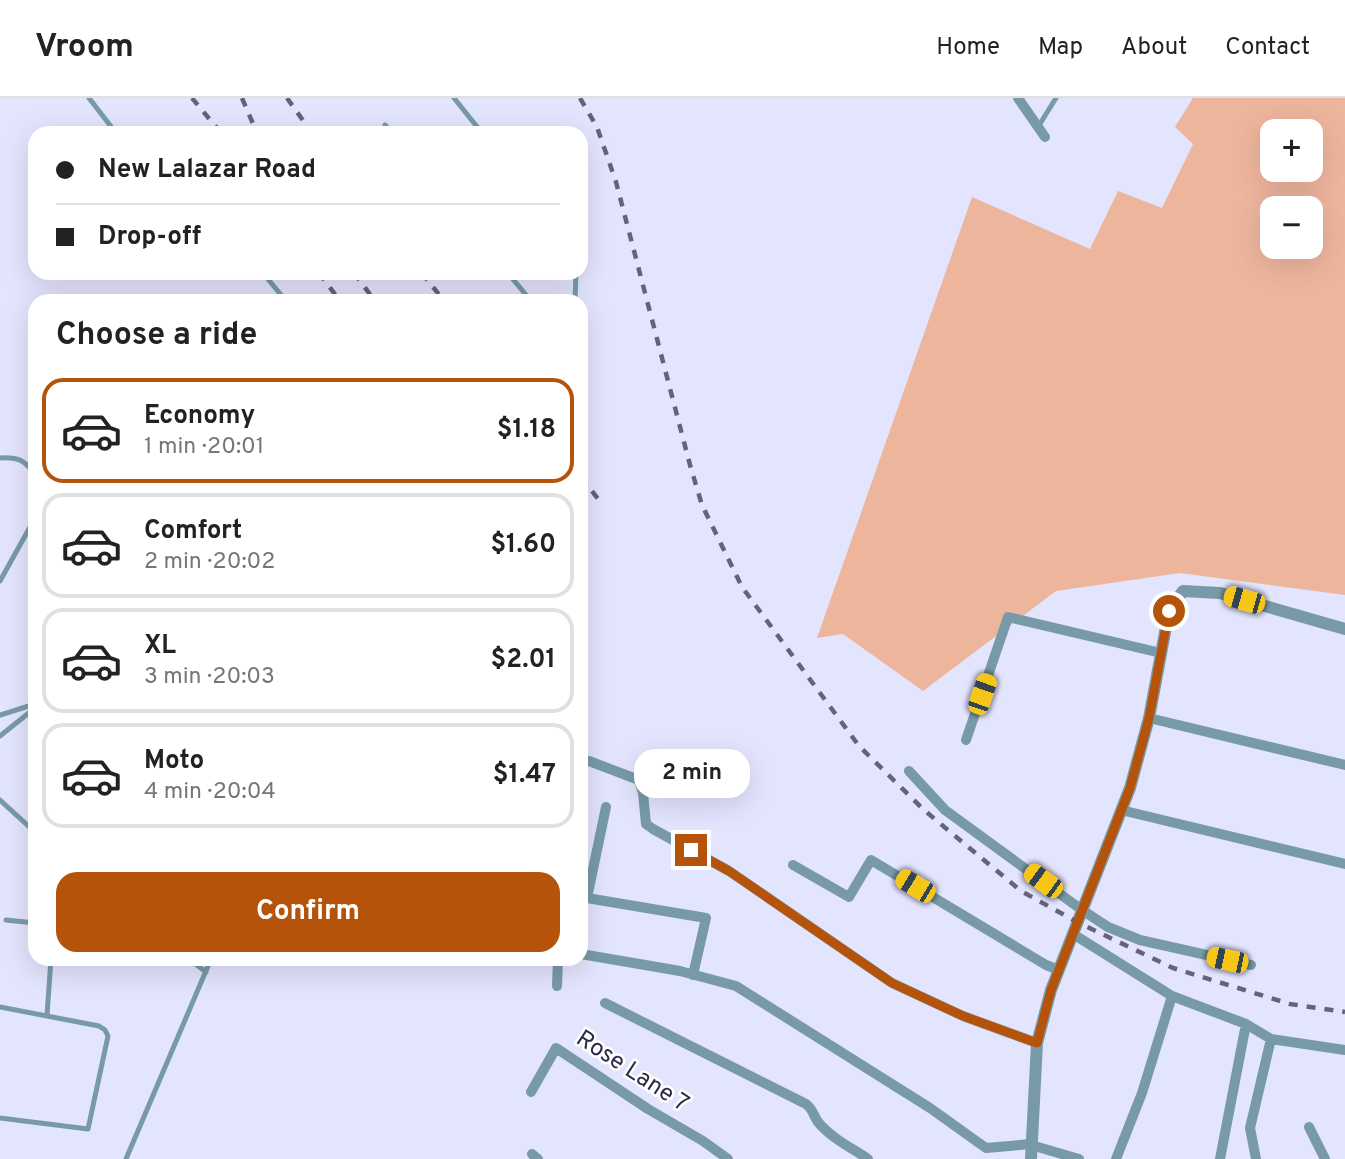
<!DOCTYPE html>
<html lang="en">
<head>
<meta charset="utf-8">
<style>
  body { margin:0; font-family:Overpass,sans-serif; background:#f6f6f6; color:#222; height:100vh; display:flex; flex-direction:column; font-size:26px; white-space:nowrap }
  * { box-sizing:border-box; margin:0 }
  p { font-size:23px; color:#767676 }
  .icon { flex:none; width:38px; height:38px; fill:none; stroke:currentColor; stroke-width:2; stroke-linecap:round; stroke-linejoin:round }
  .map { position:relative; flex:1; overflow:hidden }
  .sheet { position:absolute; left:28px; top:196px; width:560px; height:672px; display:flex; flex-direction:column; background:#fff; border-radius:21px; box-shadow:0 7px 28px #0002 }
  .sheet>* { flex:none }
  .hud { position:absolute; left:28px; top:28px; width:560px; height:154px; border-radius:21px; box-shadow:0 7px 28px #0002; display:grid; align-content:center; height:154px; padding:0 28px; background:#fff }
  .controls { position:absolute; left:1260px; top:21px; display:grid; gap:14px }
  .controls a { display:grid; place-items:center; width:63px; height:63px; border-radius:14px; background:#fff; box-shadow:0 7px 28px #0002; font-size:35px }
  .end { position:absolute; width:32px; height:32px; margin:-16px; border:9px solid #b45309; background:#fff; box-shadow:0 0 0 4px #fff }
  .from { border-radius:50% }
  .bubble { position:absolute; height:49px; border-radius:21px; background:#fff; box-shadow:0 7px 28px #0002; font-size:23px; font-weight:700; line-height:49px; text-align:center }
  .car { position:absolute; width:21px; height:42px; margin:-21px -10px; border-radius:9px; box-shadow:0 0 5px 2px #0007; background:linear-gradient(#f5c518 24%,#345 0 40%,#f5c518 0 76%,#345 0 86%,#f5c518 0) }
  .hud b { display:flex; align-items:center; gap:24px; height:66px; font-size:26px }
  .hud b+b { border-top:2px solid #e0e0e0 }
  .hud i { width:18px; height:18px; background:#222 }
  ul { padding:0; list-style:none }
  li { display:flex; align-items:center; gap:21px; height:105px; margin:0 14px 10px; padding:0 14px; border:4px solid #e0e0e0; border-radius:21px }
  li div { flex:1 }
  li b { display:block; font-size:26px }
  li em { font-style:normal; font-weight:700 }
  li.active { border-color:#b45309 }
  li>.icon { width:63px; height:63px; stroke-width:1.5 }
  h2 { padding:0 28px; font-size:32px; line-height:84px }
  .cta { display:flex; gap:14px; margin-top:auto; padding:14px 28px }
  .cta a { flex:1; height:80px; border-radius:21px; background:#b45309; color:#fff; font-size:28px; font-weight:700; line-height:80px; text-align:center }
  header { display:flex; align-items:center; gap:42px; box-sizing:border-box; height:98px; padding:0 35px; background:#fff; border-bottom:2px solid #e0e0e0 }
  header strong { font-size:33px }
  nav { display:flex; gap:38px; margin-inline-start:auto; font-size:24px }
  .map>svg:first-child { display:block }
  .green { fill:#eeb59d; fill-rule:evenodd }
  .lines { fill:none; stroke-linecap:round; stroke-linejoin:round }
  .service { stroke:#789aa8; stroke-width:5 }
  .minor { stroke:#789aa8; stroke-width:10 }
  .tertiary { stroke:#789aa8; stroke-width:12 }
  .rail { stroke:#63637b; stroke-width:4.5; stroke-dasharray:9 9; stroke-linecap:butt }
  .route { stroke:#b45309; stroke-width:9 }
  .labels { text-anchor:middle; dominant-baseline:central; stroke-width:5; stroke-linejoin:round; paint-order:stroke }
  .street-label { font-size:24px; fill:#2d2c44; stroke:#fff }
</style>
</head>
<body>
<header>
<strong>Vroom</strong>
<nav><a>Home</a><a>Map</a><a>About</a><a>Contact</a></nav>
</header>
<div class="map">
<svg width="1345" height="1061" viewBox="0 0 1345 1061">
  <rect width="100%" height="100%" fill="#e3e4fd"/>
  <!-- green -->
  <path class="green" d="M1193 0H1345V497L1180 475 1056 493 923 593 843 536 817 540 972 99 1090 151 1118 93 1162 110 1193 46 1175 29ZM1272 33H1311V72H1272ZM1272 110H1311V149H1272Z"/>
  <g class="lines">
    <!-- service -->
    <path class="service" d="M89 0 116 35
      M454 0 482 35
      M385 27 392 35
      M1038 29 1056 0
      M263 175 286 203
      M508 175 531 203
      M575 203 576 175
      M0 360C18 359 27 362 35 379
      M0 483 35 420
      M0 617 35 606
      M0 638 35 610
      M0 702 35 734
      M6 822 35 825
      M189 861 206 874
      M0 909 99 928 105 932 108 938 88 1031 0 1020
      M47 917 51 861
      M126 1061 211 861"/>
    <!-- minor -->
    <path class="minor" d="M1018 0 1045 39
      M1149 620 1345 667
      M966 642 1008 519 1161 555
      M589 663 639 682 643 695 646 726 653 731 729 773 892 885 963 918 1037 945
      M909 673 945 712 1082 812 1108 829 1140 842 1251 867
      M1121 712 1345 766
      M793 767 849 799 871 762 1046 867 1059 872
      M581 799 706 820 693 877
      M587 800 606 709
      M1073 836 1172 898 1246 926 1271 941 1250 1030 1256 1061
      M581 856 680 873 736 888 930 1010 986 1050 1031 1046
      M557 888 558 861
      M605 905 806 1006C813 1011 813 1017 818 1024 831 1040 852 1050 868 1061
      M1271 941 1345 952
      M531 994 556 950 648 1011 703 1043 728 1061
      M1309 1029 1325 1061
      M1031 1047 1079 1061
      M532 1056 538 1061
      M1116 1061 1142 995 1172 898
      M1220 1061 1246 926"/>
    <!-- tertiary -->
    <path class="tertiary" d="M1031 1061 1037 945 1051 892 1130 690 1149 620 1169 513 1183 493 1220 495 1345 531"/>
    <!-- rail -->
    <path class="rail" d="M192 0 221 35
      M242 0 257 35
      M287 0 312 35
      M580 0 597 29 616 84 690 367 702 407 742 489 859 648 924 712 1021 793 1077 824 1173 870 1290 906 1345 914
      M319 175 340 203
      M354 175 375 203
      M422 175 444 203
      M581 379 602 406"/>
  </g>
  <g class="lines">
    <!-- route -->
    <path class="route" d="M691 752 729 773 892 885 963 918 1037 945 1051 892 1130 690 1149 620 1169 513"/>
  </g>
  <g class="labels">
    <!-- street labels -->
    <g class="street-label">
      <text transform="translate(632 974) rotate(33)">Rose Lane 7</text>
    </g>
  </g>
</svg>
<div class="controls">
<a>+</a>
<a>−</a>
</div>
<i class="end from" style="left:1169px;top:513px"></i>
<i class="end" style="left:691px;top:752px"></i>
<div class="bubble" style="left:634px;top:651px;width:116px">2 min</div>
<i class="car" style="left:1244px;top:502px;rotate:286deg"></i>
<i class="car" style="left:982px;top:596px;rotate:19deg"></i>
<i class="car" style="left:1043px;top:783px;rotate:306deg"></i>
<i class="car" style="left:915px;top:788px;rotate:301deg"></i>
<i class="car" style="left:1227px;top:862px;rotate:282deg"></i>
<div class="hud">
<b><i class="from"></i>New Lalazar Road</b>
<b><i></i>Drop-off</b>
</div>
<section class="sheet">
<h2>Choose a ride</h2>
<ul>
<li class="active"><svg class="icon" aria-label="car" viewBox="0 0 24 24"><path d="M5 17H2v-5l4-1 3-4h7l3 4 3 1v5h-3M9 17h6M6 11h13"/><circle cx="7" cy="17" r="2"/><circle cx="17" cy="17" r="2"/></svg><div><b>Economy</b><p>1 min · 20:01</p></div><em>$1.18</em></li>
<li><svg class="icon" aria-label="car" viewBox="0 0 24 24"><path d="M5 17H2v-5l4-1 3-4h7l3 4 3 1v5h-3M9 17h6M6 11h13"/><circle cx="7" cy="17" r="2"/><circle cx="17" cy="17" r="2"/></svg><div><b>Comfort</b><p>2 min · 20:02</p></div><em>$1.60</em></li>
<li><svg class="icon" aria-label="car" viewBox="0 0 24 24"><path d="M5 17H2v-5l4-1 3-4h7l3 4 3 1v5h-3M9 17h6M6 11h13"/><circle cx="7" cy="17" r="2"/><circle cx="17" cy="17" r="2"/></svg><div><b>XL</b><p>3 min · 20:03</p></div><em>$2.01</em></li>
<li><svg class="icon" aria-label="car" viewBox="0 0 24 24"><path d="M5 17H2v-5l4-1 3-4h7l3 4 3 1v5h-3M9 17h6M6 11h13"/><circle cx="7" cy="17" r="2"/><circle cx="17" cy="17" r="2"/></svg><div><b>Moto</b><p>4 min · 20:04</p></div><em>$1.47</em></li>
</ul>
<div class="cta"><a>Confirm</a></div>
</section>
</div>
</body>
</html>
